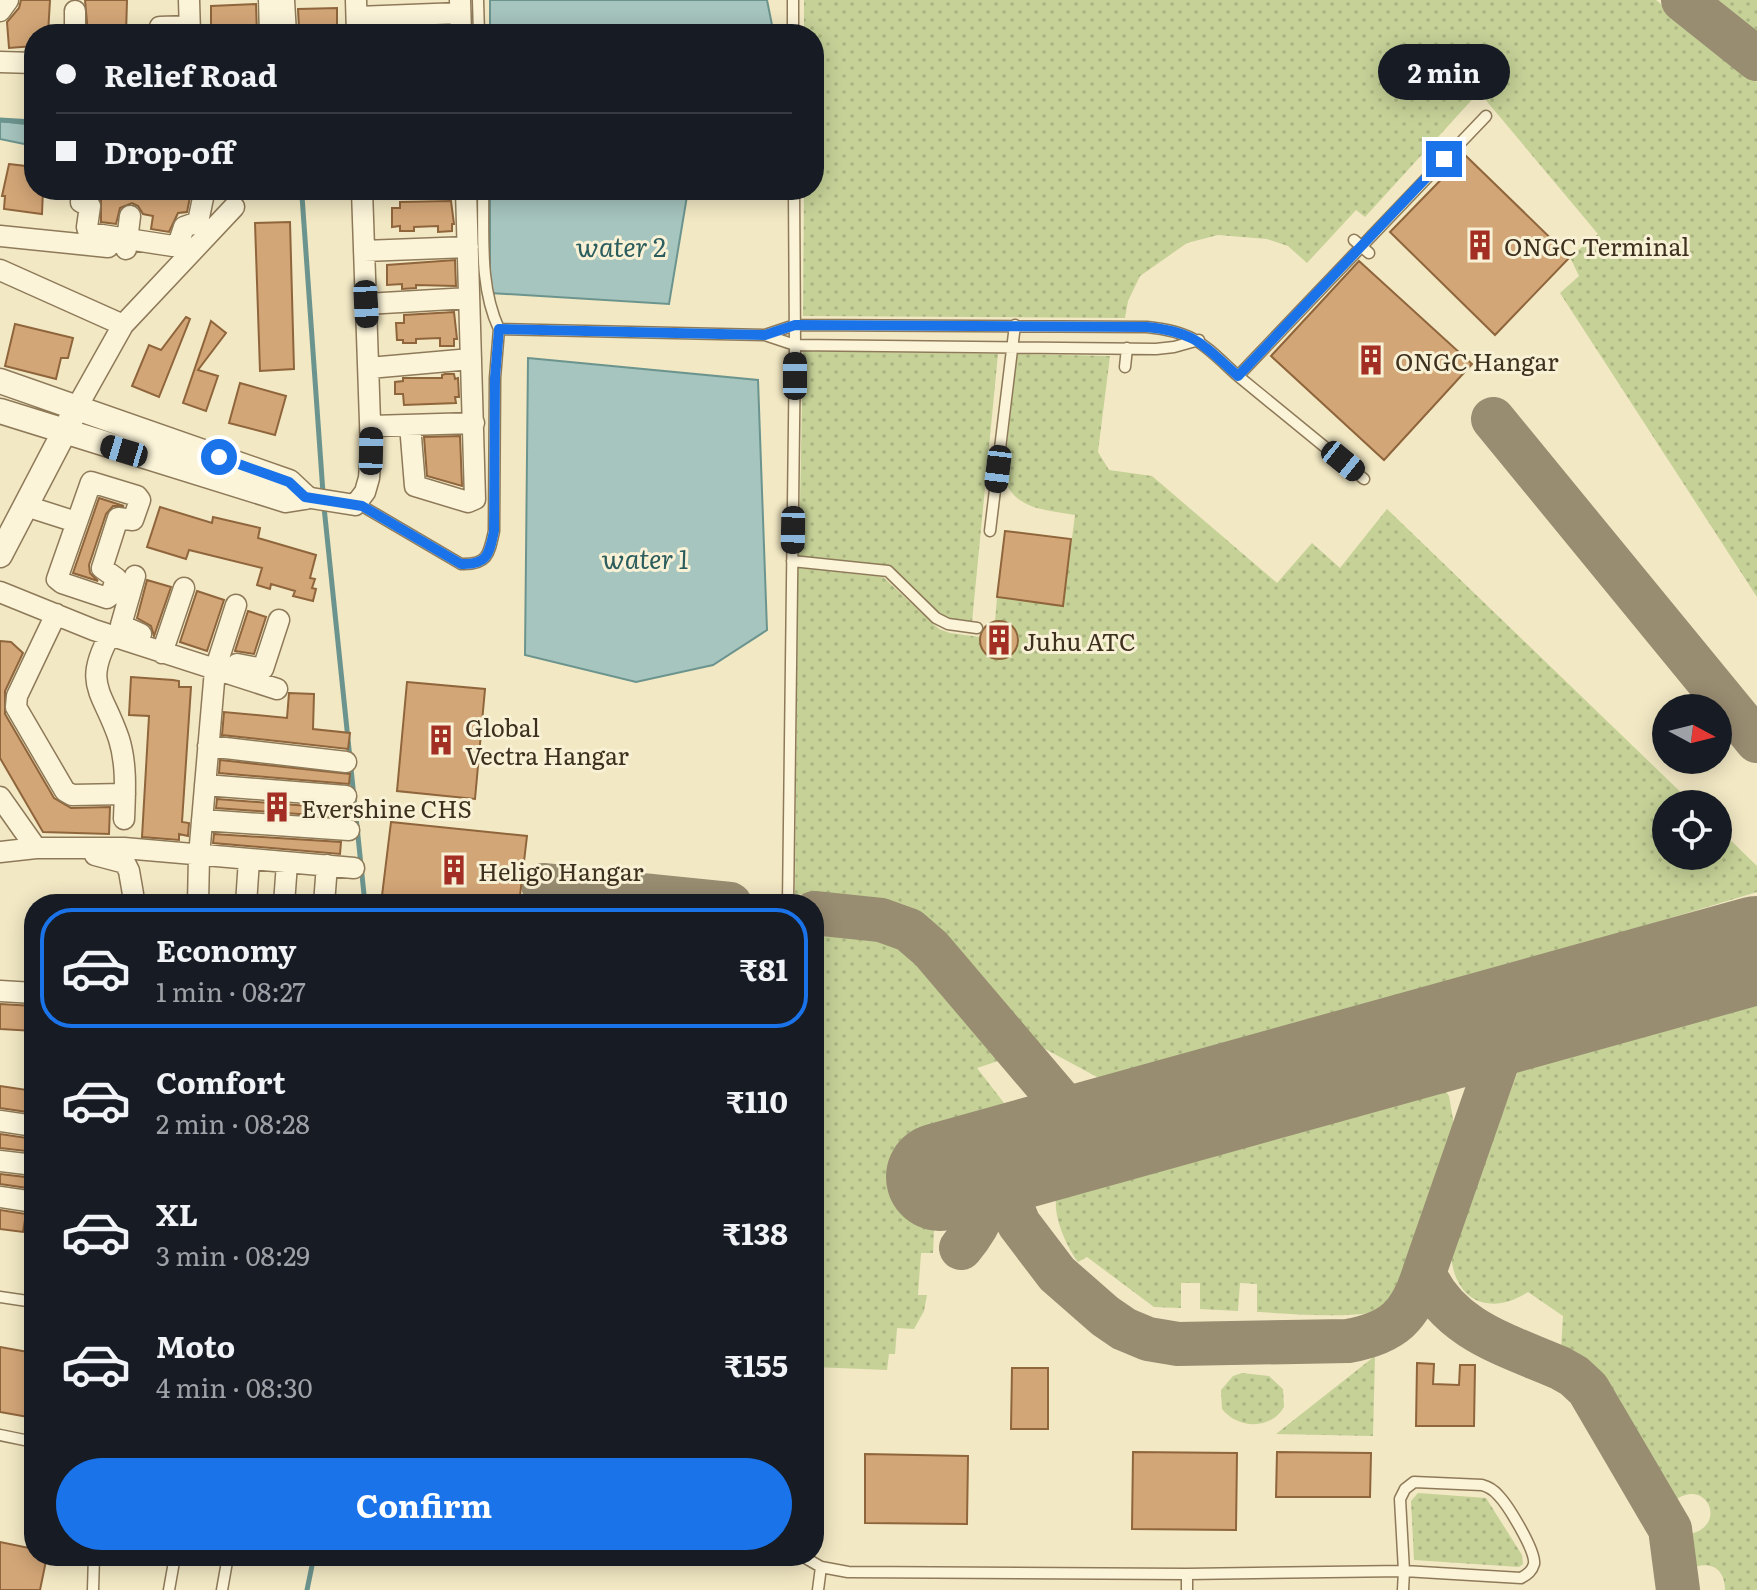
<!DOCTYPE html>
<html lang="en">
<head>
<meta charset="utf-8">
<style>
  body { margin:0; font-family:Literata,serif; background:#20242c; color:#f1f3f6; height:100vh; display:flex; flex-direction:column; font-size:30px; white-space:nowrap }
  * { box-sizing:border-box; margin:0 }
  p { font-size:26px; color:#9ea1a6 }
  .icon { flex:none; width:44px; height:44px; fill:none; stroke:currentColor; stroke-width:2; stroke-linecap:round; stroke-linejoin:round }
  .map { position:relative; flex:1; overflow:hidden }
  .panel { position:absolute; left:24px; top:894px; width:800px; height:672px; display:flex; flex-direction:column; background:#171b24; border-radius:32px; box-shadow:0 4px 20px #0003 }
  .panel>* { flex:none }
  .banner { position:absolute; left:24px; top:24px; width:800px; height:176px; border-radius:32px; box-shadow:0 4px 20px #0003; display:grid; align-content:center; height:176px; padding:0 32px; background:#171b24 }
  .needle { width:52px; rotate:97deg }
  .controls { position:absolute; left:1652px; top:694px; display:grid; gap:16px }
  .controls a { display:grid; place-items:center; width:80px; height:80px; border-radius:50%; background:#171b24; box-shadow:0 4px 20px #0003; font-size:40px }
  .end { position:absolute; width:36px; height:36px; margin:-18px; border:10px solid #1a73e8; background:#fff; box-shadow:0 0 0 4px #fff }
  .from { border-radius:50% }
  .bubble { position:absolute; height:56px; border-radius:28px; background:#171b24; box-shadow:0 4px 20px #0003; font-size:26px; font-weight:700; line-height:56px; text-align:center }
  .car { position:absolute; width:24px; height:48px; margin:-24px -12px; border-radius:10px; box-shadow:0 0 6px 2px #0007; background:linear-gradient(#222 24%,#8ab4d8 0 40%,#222 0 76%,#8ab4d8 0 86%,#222 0) }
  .banner b { display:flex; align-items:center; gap:28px; height:76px; font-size:30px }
  .banner b+b { border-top:2px solid #363941 }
  .banner i { width:20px; height:20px; background:#f1f3f6 }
  ul { padding:14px 0 0; list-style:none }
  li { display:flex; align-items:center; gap:24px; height:120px; margin:0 16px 12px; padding:0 16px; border:4px solid transparent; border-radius:32px }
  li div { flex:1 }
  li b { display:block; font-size:30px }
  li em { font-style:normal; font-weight:700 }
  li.current { border-color:#1a73e8 }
  li>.icon { width:72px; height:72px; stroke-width:1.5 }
  .button { display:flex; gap:16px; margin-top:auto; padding:16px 32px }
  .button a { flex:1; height:92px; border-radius:48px; background:#1a73e8; color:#fff; font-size:32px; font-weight:700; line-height:92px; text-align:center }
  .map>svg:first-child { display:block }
  .grass { fill:url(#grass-dots) }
  .water { fill:#a6c5be; stroke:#6c948e; stroke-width:2 }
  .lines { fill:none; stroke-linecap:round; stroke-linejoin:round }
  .stream { stroke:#6c948e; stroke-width:5 }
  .taxiway { stroke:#988c71; stroke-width:44 }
  .runway { stroke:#988c71; stroke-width:108 }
  .building { fill:#d3a677; stroke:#8f653c; stroke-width:2 }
  .service-casing { stroke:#8e7a59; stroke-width:13 }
  .minor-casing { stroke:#8e7a59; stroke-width:23 }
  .tertiary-casing { stroke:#8e7a59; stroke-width:27 }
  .service { stroke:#fbf4d9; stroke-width:10 }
  .minor { stroke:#fbf4d9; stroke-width:20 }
  .tertiary { stroke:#fbf4d9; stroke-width:24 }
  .route { stroke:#1a73e8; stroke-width:10 }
  .labels { text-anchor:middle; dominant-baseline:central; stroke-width:6; stroke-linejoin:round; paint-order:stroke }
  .poi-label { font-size:24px; fill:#3d301e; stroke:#f8f1d5; text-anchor:start }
  .water-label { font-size:26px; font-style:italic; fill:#2c5d5e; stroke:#f8f1d5 }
</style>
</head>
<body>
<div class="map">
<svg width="1757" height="1590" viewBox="0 0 1757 1590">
  <defs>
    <pattern id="grass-dots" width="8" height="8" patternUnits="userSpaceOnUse" patternTransform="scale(2)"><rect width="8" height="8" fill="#c5d197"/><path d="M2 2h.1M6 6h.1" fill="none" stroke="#aab482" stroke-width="1.8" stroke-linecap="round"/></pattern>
  </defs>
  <rect width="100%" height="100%" fill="#f2e8c4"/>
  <!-- grass -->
  <path class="grass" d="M804 0H1656L1757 82V597L1560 293 1579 276 1570 257 1598 234 1479 92 1365 217 1356 210 1307 263 1288 246 1267 239 1218 235 1187 243 1140 276 1128 301 1125 318 803 316 804 190H814V34H804Z
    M1708 0H1757V38Z
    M803 351 998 354 972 622 944 617 888 566 799 556Z
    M1017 354 1110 356 1098 452 1109 470 1152 476 1277 583 1312 543 1340 568 1387 509 1693 804H1666V856H1718V828L1757 866V892L1147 1076 1114 1081 1097 1077 1036 1044 932 923 913 908 901 904 795 894 798 568 883 577 939 629 950 633 980 637 983 651 994 659 1010 656C1019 646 1020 636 1011 625L995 622 997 597 1063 605 1075 515C1046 510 1009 509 1004 473Z
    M814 919 894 932 925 952 1010 1057 977 1068 1014 1116 917 1144 935 1208 933 1253H921L918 1295H927L924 1311 914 1329 897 1328 895 1354H889L887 1370 814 1367Z
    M1757 984V1590H1725C1725 1570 1713 1561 1694 1567L1690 1534C1729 1525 1706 1476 1674 1501L1598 1373 1561 1349 1563 1316 1528 1292C1488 1318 1452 1299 1451 1251L1518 1071 1532 1057 1568 1038Z
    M1421 1082H1436L1443 1087 1449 1096 1455 1131 1398 1293C1395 1297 1394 1302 1391 1305 1372 1322 1284 1313 1257 1312V1284L1240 1283 1238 1311 1200 1309V1283H1181V1308L1154 1307 1087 1257 1078 1262C1064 1243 1043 1197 1066 1179L1278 1126 1289 1134 1314 1128 1324 1111Z
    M1375 1356 1373 1436 1276 1434Z
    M1242 1373 1269 1376 1283 1389 1284 1407C1271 1430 1238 1429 1222 1409L1221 1390 1233 1376Z
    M1418 1493 1486 1498 1522 1555 1523 1564 1519 1567 1414 1560 1411 1501Z"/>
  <!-- water -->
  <path class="water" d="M490 0H767L773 30 770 34H490Z
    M0 121 34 125V146L0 139Z
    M490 190H688L669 304 490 293Z
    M528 358 758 380 767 630 713 665 636 682 525 655Z"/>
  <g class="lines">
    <!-- stream -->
    <path class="stream" d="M0 120 34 122
      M296 190 302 196 323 493
      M324 507 365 904
      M307 1590 314 1556"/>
    <!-- taxiway -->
    <path class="taxiway" d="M1683 0 1757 59
      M1493 419 1757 741
      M543 885 730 904
      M814 913 881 920 909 930 931 949 1089 1135
      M1534 1012 1518 1024 1505 1040 1424 1273C1449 1330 1507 1345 1560 1368L1574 1376 1588 1389 1670 1529 1678 1590
      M1438 1038 1466 1051 1492 1074
      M993 1162 1019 1224 1057 1274 1105 1316 1124 1329 1148 1339 1178 1344 1348 1341C1393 1333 1411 1316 1424 1273
      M961 1248C985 1219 990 1199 993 1162"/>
    <!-- runway -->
    <path class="runway" d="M940 1177 1757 950"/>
  </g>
  <!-- building -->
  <path class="building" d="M21 0H50L48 34H34V46L9 48 7 22 19 8Z
    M85 0H127L126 34H88Z
    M256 4 257 34H211V6Z
    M337 8V28H333V34H306V28H299L298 9Z
    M448 26V34H397V28Z
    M1465 155 1570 257 1495 335 1390 232Z
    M9 164 34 167V190H43L42 214 4 209 5 196H2Z
    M101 190H154L190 197 187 212 178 213 169 232 151 229 153 216 143 214 138 206 132 203 120 208 116 224 101 222Z
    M451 201 454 224H452V231L438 232V226L414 227V231H400V226L392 227V208H400V202Z
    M290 222 294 369 260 371 255 223Z
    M455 260 456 286 416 285V288L402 289V284L387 285V265Z
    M1359 261 1472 364 1384 460 1271 356Z
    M454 312 457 339H454V346H440V338L416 339V343H403V340H397L396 323H404V315Z
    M186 317 190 319 159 397 132 386 149 345 161 350Z
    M211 321 226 333 198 370 218 376 206 411 183 403Z
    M15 324 73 338 68 358H61L56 379 5 366Z
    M445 374H454L455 379 458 378 459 397H455L456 403 404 405 403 394H395V382L403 381V378H442V375Z
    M240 383 286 396 275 435 229 423Z
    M460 436 462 486 427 476 424 437Z
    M99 498 124 506H113L106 514 89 565 90 573 98 581 73 573Z
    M160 507 212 523 213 517 260 528 258 538 316 555 310 578 315 579 312 588 316 589 313 601 293 596 295 591 271 584 270 589 257 585 262 568 189 550 186 559 147 547Z
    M1005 531 1071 539 1063 606 997 597Z
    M147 580 171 587 154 636 151 626 137 618Z
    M197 591 224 600 207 651 180 642Z
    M248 611 266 617 254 654 235 651Z
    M980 640a19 19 0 1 1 38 0a19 19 0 1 1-38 0Z
    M0 641 11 642 23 653 5 691V714L54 798 71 808 110 807 109 834 43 832 0 758Z
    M131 677 173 680 179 681V687H191L182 822 189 823 188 836 179 834V840L142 837 149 716 129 715Z
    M407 682 485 689 475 799 397 791Z
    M289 693 314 694 313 729 350 733 348 749 222 735 224 712 287 718Z
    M220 760 350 774 349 784 219 773Z
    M217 799 347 809V814L355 815 354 818 216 808Z
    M391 822 527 836 519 904H381Z
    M214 834 341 842 340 854 213 843Z
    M0 1004 34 1006V1031L0 1029Z
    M0 1086 34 1091V1113L0 1108Z
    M0 1134 34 1139V1152L0 1148Z
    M0 1174 34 1178V1189L0 1184Z
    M0 1210 26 1214 23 1232 0 1229Z
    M0 1347 34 1353V1418L0 1412Z
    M1417 1363 1434 1364 1433 1384 1459 1385 1460 1365H1475L1474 1426H1416Z
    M1012 1368H1048V1429H1011Z
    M1133 1452 1237 1453 1236 1530 1132 1529Z
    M1277 1452 1371 1453 1370 1497H1276Z
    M865 1454 968 1456 967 1524 865 1523Z
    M0 1542 34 1549V1556H47L40 1590H0Z"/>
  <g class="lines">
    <!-- service casing -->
    <g class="service-casing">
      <path id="service" d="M478 0 479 34
        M793 0V34
        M483 190C484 236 479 286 499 329
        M1354 240 1369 253
        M765 335 795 325 1147 327C1196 332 1204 345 1238 376L1486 116
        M1125 367 1127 348
        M1238 376 1364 479
        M356 505 362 506 461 564C488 565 489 554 494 531L495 378 499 329 765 335 795 345 1156 349 1174 347 1199 340
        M990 531 1015 325
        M792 561 888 571 936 618 948 624 977 628
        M788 904 795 345 794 190
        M0 1297 34 1302
        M0 1435 34 1442
        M1414 1482 1482 1485C1489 1487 1493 1489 1498 1495 1508 1505 1536 1551 1534 1564 1532 1571 1528 1574 1521 1578L1404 1571 1400 1499 1405 1489Z
        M802 1556 821 1567 848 1572 1187 1574 1404 1571 1403 1590
        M1187 1574V1590
        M93 1590 94 1556
        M169 1590 175 1556
        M222 1590 228 1556
        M818 1590 821 1567"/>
    </g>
    <!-- minor casing -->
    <g class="minor-casing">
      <path id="minor" d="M189 0 190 34
        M269 0 270 34
        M284 0 286 34
        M356 0 357 34
        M460 0 461 34
        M0 11 8 0
        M357 17 460 13
        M75 34V11
        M157 34 160 27 190 26
        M0 62 34 63
        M82 190 81 202 90 206 87 227 89 233 173 246 179 242 184 227 198 222 203 198
        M0 236 108 247
        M126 249 130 216
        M364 251 468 247
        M0 270 123 325
        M366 304 469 298
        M369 368 471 359
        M77 407 123 325 234 207
        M410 425 415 486 468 502 475 499 466 190
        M372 426 474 423
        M91 482 137 496 140 500 133 520 118 518 102 568 116 578 111 595 107 598 62 583 57 579Z
        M305 497 355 505 365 492 369 478 371 451 362 190
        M26 506 76 522
        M135 576 121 625 141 634
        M0 592 94 630 277 689
        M56 614 17 696 16 707 65 791 72 795 125 794
        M110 635C82 685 103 691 119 739 127 765 125 793 124 819
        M162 653 184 588
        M237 664 263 669 279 620
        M208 746 346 762
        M205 785 346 796
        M0 797 36 848H124L354 868
        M202 820 349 830
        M0 852 36 848
        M95 855 125 863 129 871 133 894
        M198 904 199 856 215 670 236 605
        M246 904 249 860
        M284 904 287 863
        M324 904 327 865
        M0 991 34 993
        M0 1121 34 1126
        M0 1161 34 1165
        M0 1197 34 1202"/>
    </g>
    <!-- tertiary casing -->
    <g class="tertiary-casing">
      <path id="tertiary" d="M0 381 289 482 305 497
        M0 411 286 500 305 497
        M0 555 71 419"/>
    </g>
    <!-- service -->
    <use href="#service" class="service"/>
    <!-- minor -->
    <use href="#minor" class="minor"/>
    <!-- tertiary -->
    <use href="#tertiary" class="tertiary"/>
  </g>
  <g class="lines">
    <!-- route -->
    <path class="route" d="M219 457 289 482 305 497 362 506 461 564C488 565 489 554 494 531L495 378 499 329 765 335 795 325 1147 327C1196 332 1203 345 1238 376L1444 159"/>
  </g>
  <!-- icons -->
  <defs>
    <g id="building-bare" transform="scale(2.4)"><path d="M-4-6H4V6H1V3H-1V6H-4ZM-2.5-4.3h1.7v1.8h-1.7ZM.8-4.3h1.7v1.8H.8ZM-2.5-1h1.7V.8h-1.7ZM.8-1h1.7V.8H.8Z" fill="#a22e24" stroke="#f8f1d5" stroke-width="2.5" paint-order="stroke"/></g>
  </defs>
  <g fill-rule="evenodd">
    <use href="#building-bare" x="1480" y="245"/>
    <use href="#building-bare" x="1371" y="360"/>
    <use href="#building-bare" x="999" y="640"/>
    <use href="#building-bare" x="441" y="740"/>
    <use href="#building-bare" x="277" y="807"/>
    <use href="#building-bare" x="454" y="870"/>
  </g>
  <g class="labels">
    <!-- poi labels -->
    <g class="poi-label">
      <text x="1504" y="245">ONGC Terminal</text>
      <text x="1395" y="360">ONGC Hangar</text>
      <text x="1023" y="640">Juhu ATC</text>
      <text x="465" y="726">Global<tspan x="465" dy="28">Vectra Hangar</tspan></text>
      <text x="301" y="807">Evershine CHS</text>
      <text x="478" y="870">Heligo Hangar</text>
    </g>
    <!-- water labels -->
    <g class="water-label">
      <text x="621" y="245">water 2</text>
      <text x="645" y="557">water 1</text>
    </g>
  </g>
</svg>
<div class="controls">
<a><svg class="needle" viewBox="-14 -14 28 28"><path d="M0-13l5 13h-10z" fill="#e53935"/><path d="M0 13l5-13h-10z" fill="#9ea1a6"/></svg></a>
<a><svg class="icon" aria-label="locate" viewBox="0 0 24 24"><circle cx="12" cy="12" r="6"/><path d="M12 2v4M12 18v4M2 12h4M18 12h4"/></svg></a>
</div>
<i class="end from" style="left:219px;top:457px"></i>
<i class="end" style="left:1444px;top:159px"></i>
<div class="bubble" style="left:1378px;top:44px;width:132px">2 min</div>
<i class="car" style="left:366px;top:304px;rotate:177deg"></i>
<i class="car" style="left:795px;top:376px;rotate:0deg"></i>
<i class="car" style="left:124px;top:451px;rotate:287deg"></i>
<i class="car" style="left:371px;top:451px;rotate:1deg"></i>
<i class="car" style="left:1343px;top:461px;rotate:129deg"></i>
<i class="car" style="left:998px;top:469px;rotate:187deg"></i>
<i class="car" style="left:793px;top:530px;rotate:181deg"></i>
<div class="banner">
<b><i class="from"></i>Relief Road</b>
<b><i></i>Drop-off</b>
</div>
<section class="panel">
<ul>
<li class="current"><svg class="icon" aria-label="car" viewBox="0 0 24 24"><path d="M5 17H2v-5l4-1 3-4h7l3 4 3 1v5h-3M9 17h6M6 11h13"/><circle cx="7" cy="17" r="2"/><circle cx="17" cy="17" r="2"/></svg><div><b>Economy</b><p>1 min · 08:27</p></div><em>₹81</em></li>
<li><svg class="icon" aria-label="car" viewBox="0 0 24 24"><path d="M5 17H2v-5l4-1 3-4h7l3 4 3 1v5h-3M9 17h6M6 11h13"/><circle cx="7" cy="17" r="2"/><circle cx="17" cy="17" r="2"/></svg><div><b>Comfort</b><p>2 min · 08:28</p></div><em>₹110</em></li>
<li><svg class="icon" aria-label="car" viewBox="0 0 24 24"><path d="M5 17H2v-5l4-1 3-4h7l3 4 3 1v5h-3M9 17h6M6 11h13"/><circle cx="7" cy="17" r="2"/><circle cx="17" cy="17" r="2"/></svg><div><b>XL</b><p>3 min · 08:29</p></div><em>₹138</em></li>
<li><svg class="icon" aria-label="car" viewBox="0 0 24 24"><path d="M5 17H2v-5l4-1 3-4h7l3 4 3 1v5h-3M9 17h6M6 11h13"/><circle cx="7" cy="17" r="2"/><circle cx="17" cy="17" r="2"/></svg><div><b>Moto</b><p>4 min · 08:30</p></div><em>₹155</em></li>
</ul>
<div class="button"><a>Confirm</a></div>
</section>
</div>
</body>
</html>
